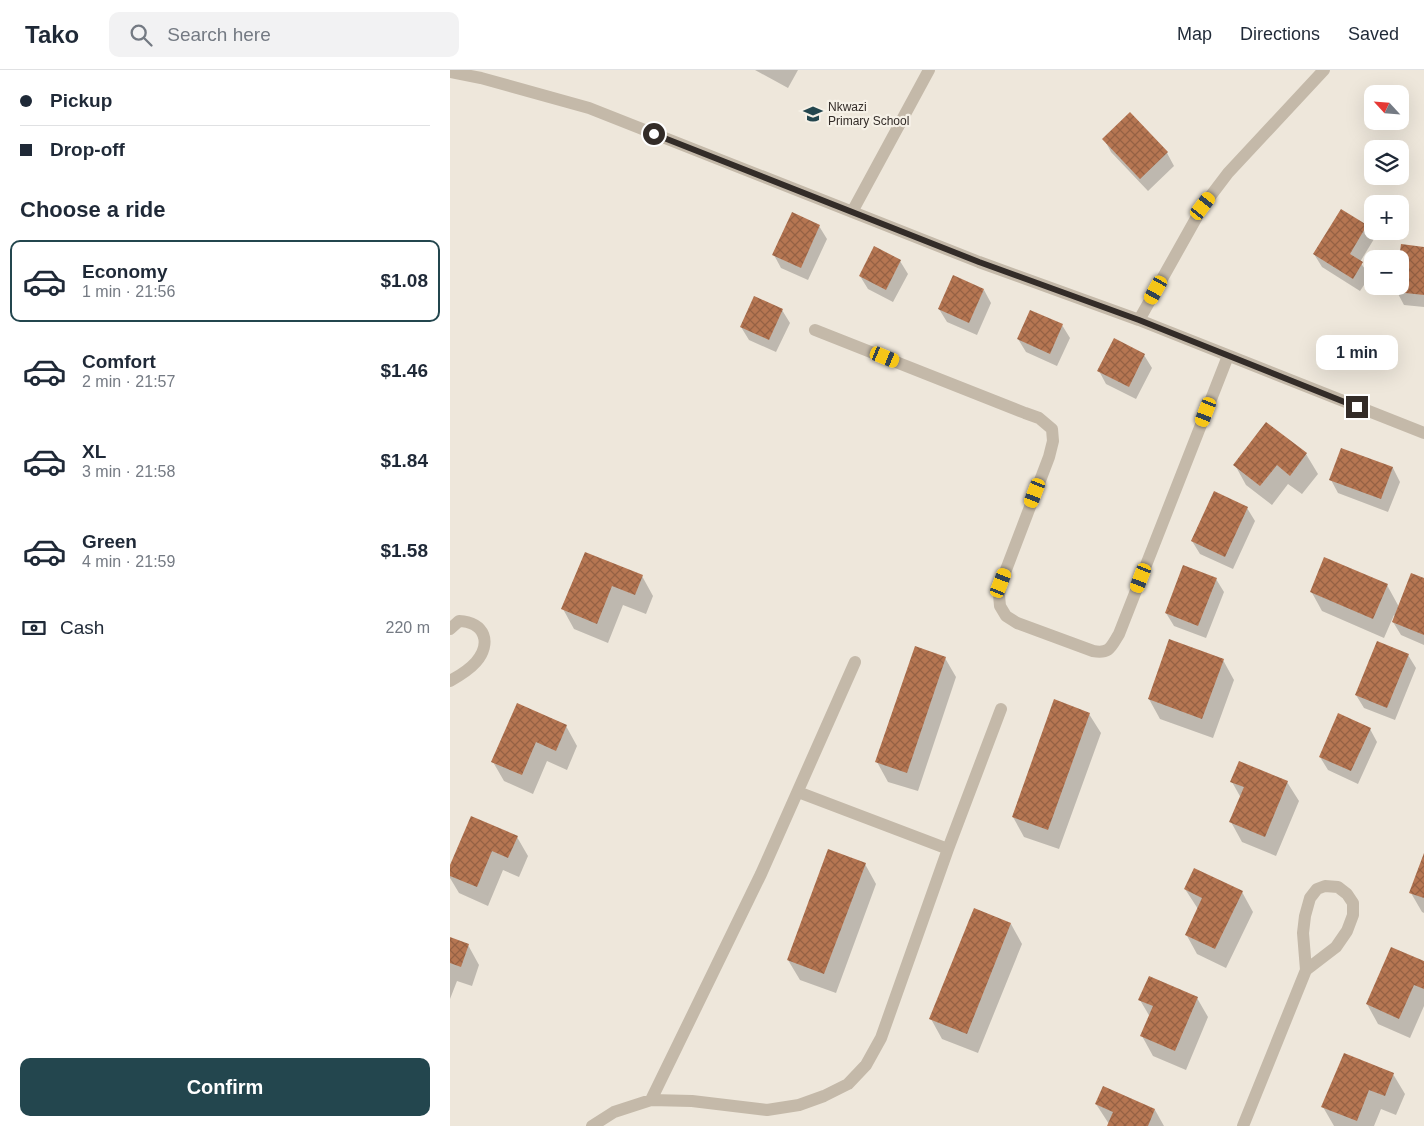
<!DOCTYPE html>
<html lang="en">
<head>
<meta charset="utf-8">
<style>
  body { margin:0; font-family:Arial,sans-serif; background:#f2f2f3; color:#1f2937; height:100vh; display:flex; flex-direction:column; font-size:19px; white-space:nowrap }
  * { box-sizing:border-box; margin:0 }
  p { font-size:16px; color:#747a83 }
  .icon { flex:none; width:28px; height:28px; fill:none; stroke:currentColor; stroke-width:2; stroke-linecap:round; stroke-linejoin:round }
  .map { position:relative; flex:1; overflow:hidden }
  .sheet { display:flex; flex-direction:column; background:#fff; width:450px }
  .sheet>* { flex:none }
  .hud { display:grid; align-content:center; height:110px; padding:0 20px; background:#fff }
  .needle { width:32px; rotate:296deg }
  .tools { position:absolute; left:914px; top:15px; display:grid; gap:10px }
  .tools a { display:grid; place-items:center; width:45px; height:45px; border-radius:10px; background:#fff; box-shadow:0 5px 20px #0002; font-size:25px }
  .end { position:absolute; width:22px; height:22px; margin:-11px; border:6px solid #332c28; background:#fff; box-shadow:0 0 0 2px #fff }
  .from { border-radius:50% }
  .bubble { position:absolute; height:35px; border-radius:10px; background:#fff; box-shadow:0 5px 20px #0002; font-size:16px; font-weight:600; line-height:35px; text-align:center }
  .car { position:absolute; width:15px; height:30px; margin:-15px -8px; border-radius:6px; box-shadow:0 0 4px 1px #0007; background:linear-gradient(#f5c518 24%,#345 0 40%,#f5c518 0 76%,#345 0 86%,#f5c518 0) }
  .hud b { display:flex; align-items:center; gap:18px; height:48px; font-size:19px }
  .hud b+b { border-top:1px solid #e0e1e3 }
  .hud i { width:12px; height:12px; background:#1f2937 }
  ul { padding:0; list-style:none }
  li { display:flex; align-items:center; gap:15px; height:82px; margin:0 10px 8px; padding:0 10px; border:2px solid transparent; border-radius:10px }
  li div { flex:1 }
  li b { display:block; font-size:19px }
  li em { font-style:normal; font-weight:600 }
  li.selected { border-color:#23464e }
  li>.icon { width:45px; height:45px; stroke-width:1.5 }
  h2 { padding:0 20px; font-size:22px; line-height:60px }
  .pay { display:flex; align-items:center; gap:12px; height:55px; padding:0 20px; font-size:19px }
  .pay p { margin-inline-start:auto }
  .action { display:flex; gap:10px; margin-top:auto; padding:10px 20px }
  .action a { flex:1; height:58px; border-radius:10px; background:#23464e; color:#fff; font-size:20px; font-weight:600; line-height:58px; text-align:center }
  header { display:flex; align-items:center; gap:30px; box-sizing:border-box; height:70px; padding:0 25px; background:#fff; border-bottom:1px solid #e0e1e3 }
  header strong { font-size:24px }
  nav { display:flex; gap:28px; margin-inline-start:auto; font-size:18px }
  .search { width:350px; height:45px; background:#f2f2f3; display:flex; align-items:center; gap:12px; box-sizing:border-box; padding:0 18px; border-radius:10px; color:#747a83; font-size:19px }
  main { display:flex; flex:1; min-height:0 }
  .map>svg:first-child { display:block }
  .shadow { fill:#0003 }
  .building { fill:url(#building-cross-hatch) }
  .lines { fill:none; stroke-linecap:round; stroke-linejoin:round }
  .minor { stroke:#c4b9a9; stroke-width:12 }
  .route { stroke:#332c28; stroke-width:6 }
  .labels { text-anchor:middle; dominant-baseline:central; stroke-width:4.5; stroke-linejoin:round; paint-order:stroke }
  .poi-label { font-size:12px; fill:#332c28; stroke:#f6f1e7; text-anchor:start }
</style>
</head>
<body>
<header>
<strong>Tako</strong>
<div class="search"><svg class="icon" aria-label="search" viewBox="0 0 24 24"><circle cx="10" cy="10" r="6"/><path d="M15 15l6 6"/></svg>Search here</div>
<nav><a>Map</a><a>Directions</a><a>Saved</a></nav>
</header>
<main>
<section class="sheet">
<div class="hud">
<b><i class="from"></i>Pickup</b>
<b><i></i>Drop-off</b>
</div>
<h2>Choose a ride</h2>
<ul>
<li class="selected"><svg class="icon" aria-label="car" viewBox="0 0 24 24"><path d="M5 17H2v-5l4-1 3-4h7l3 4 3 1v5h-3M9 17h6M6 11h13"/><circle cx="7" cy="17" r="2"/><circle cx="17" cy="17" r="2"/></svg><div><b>Economy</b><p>1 min · 21:56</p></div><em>$1.08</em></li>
<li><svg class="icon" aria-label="car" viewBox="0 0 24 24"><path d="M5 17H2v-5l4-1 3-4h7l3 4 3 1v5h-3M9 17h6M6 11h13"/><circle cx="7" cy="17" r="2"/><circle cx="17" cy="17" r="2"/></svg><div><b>Comfort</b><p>2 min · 21:57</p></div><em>$1.46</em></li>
<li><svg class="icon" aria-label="car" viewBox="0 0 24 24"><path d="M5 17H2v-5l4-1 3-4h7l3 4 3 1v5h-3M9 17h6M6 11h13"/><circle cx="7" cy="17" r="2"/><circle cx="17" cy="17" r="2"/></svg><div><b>XL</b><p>3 min · 21:58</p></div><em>$1.84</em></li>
<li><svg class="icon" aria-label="car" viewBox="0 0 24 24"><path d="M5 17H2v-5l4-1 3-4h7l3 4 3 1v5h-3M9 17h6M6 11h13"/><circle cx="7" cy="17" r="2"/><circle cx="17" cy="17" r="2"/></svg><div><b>Green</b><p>4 min · 21:59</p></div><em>$1.58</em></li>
</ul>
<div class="pay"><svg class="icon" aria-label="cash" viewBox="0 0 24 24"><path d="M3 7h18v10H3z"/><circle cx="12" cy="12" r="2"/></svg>Cash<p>220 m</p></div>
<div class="action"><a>Confirm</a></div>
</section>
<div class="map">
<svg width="974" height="1056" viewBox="0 0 974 1056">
  <defs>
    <pattern id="building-cross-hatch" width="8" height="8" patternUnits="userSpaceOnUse" patternTransform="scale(1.25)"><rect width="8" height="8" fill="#b67652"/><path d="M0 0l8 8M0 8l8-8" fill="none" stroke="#956144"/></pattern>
  </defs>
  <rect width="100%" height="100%" fill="#eee7db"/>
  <!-- shadow -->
  <path class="shadow" d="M305 0H348L338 18Z
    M654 69 717 83 724 96 698 121 661 82Z
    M891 141 916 156 924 169 910 192 920 206 910 221 872 197 864 184Z
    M369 156 377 169 358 210 331 198 324 185Z
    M974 178V237L954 235 947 222Z
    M450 191 458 204 443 232 418 219 410 206Z
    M534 220 541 233 527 265 497 252 489 239Z
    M332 240 340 253 326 282 299 270 291 257Z
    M612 255 620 268 607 296 576 282 568 269Z
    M664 270 694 285 702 298 686 329 656 314 649 301Z
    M816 354 856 384 868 404 852 424 838 414 822 435 796 415 785 395Z
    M892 380 943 398 950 412 938 442 888 423 881 410Z
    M764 423 797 438 805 451 783 499 750 484 742 471Z
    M135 484 192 506 203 526 196 544 173 535 158 573 124 559 113 539Z
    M766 509 774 522 756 568 724 556 716 543Z
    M974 509V575L951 565 943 552 946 546 944 545 934 568 872 541 861 521 937 515 949 537Z
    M958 585 966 598 945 650 914 638 906 625Z
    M495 588 506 607 468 721 438 712 427 692Z
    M773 590 784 610 763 668 710 649 699 629Z
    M639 644 651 663 609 779 574 767 563 747Z
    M116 656 127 676 117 700 97 691 83 724 54 711 43 692Z
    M920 659 927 672 908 714 878 700 870 687Z
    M782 712H837L849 731 826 786 792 772 781 752 791 728Z
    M67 767 78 786 69 807 53 800 38 836 9 823 0 808V798Z
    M974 786V843L972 842 961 823Z
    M415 794 426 814 386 923 350 910 338 890Z
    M735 819 792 822 803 842 776 898 747 884 736 864 748 839Z
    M525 840 561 854 572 874 528 983 492 969 481 949Z
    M0 869 18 875 29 895 22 916 7 911 0 929Z
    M974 892V936L960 968 928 954 917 934Z
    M747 928 758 947 736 1000 703 986 692 966 700 947 690 930Z
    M943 1004 955 1024 946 1045 931 1039 924 1056H884L873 1037Z
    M653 1018 705 1040 714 1056H658L659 1054 646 1034Z"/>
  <!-- building -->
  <path class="building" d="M680 42 718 82 690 109 652 69Z
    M891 139 917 155 900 184 913 192 903 209 863 184Z
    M342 142 370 155 351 198 322 185Z
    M951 174 974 177V225L946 222V216H950L949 189Z
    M424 176 451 190 436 220 409 206Z
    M503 205 534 219 519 253 488 239Z
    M304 226 333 239 319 270 290 257Z
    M580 240 613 254 600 284 567 269Z
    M664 268 695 284 679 317 647 301Z
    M816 352 857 383 840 406 827 395 810 416 783 395Z
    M891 378 943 397 931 429 879 410Z
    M764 421 798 437 775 487 741 471Z
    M135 482 193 505 185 525 162 516 147 554 111 539Z
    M874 487 938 514 923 549 860 522Z
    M733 495 767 508 748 556 715 543Z
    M961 503 974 508V565L942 552Z
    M719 569 774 589 752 649 698 629Z
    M927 571 959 584 937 638 905 625Z
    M465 576 496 587 457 703 425 692Z
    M604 629 640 643 598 760 562 747Z
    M67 633 117 655 106 681 86 672 72 705 41 692Z
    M888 643 921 658 901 701 869 687Z
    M789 691 838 711 815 767 779 752 794 717 780 712Z
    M21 746 68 766 58 788 42 781 27 817 0 806V795Z
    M378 779 416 793 374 904 337 890Z
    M974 783V828L959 823Z
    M744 798 793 821 765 879 735 865 752 828 734 819Z
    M524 838 561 853 517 964 479 949Z
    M0 867 19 874 11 897 0 893Z
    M941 877 974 891V919L964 915 949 949 916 934Z
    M699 906 748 927 725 981 690 966 703 936 688 930Z
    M894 983 944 1003 935 1026 919 1020 907 1051 871 1037Z
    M653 1016 705 1039 698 1056H657L663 1042 645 1034Z"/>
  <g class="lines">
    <!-- minor -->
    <path class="minor" d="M0 2 31 8 139 38 529 192 689 250 974 363
      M402 142 479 0
      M689 250 753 136 778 103 874 0
      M365 260 575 343 589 348 602 359 603 371 599 387 551 513 549 525 550 536 556 546 567 553 643 581C660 584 661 577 669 564L778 286
      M0 559 9 551C35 552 42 573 26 592 19 600 9 606 0 611
      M348 722 498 779
      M201 1030 311 804 405 592
      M142 1056 164 1042 201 1030 242 1031 317 1040 349 1035 374 1026 398 1014 416 995 431 968 498 779 551 639
      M793 1056 856 900 853 863 855 846 860 828 867 819 875 816 888 817 897 824 903 833V845L897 861 886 877 856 900"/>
  </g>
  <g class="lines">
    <!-- route -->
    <path class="route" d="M204 64 529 192 689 250 907 337"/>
  </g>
  <!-- icons -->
  <defs>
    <g id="school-bare" transform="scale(1.5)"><path d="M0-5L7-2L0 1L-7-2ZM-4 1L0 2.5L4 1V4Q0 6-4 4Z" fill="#23464e" stroke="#f6f1e7" stroke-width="2.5" paint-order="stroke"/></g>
  </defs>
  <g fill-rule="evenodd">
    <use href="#school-bare" x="363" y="44"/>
  </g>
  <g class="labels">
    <!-- poi labels -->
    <g class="poi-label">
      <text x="378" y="37">Nkwazi<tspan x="378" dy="14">Primary School</tspan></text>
    </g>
  </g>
</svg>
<div class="tools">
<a><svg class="needle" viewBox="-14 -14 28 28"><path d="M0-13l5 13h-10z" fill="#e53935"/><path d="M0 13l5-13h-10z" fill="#747a83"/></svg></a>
<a><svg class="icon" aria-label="layers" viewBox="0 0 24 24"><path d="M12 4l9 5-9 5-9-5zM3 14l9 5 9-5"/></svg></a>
<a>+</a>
<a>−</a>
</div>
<i class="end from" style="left:204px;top:64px"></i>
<i class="end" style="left:907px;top:337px"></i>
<div class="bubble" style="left:866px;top:265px;width:82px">1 min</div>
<i class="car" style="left:753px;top:136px;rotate:37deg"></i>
<i class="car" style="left:706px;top:220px;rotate:209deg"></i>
<i class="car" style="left:435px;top:287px;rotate:112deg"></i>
<i class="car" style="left:756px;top:342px;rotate:201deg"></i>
<i class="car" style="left:585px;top:423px;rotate:201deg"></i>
<i class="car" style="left:691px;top:508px;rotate:201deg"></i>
<i class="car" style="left:551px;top:513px;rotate:21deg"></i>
</div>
</main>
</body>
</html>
